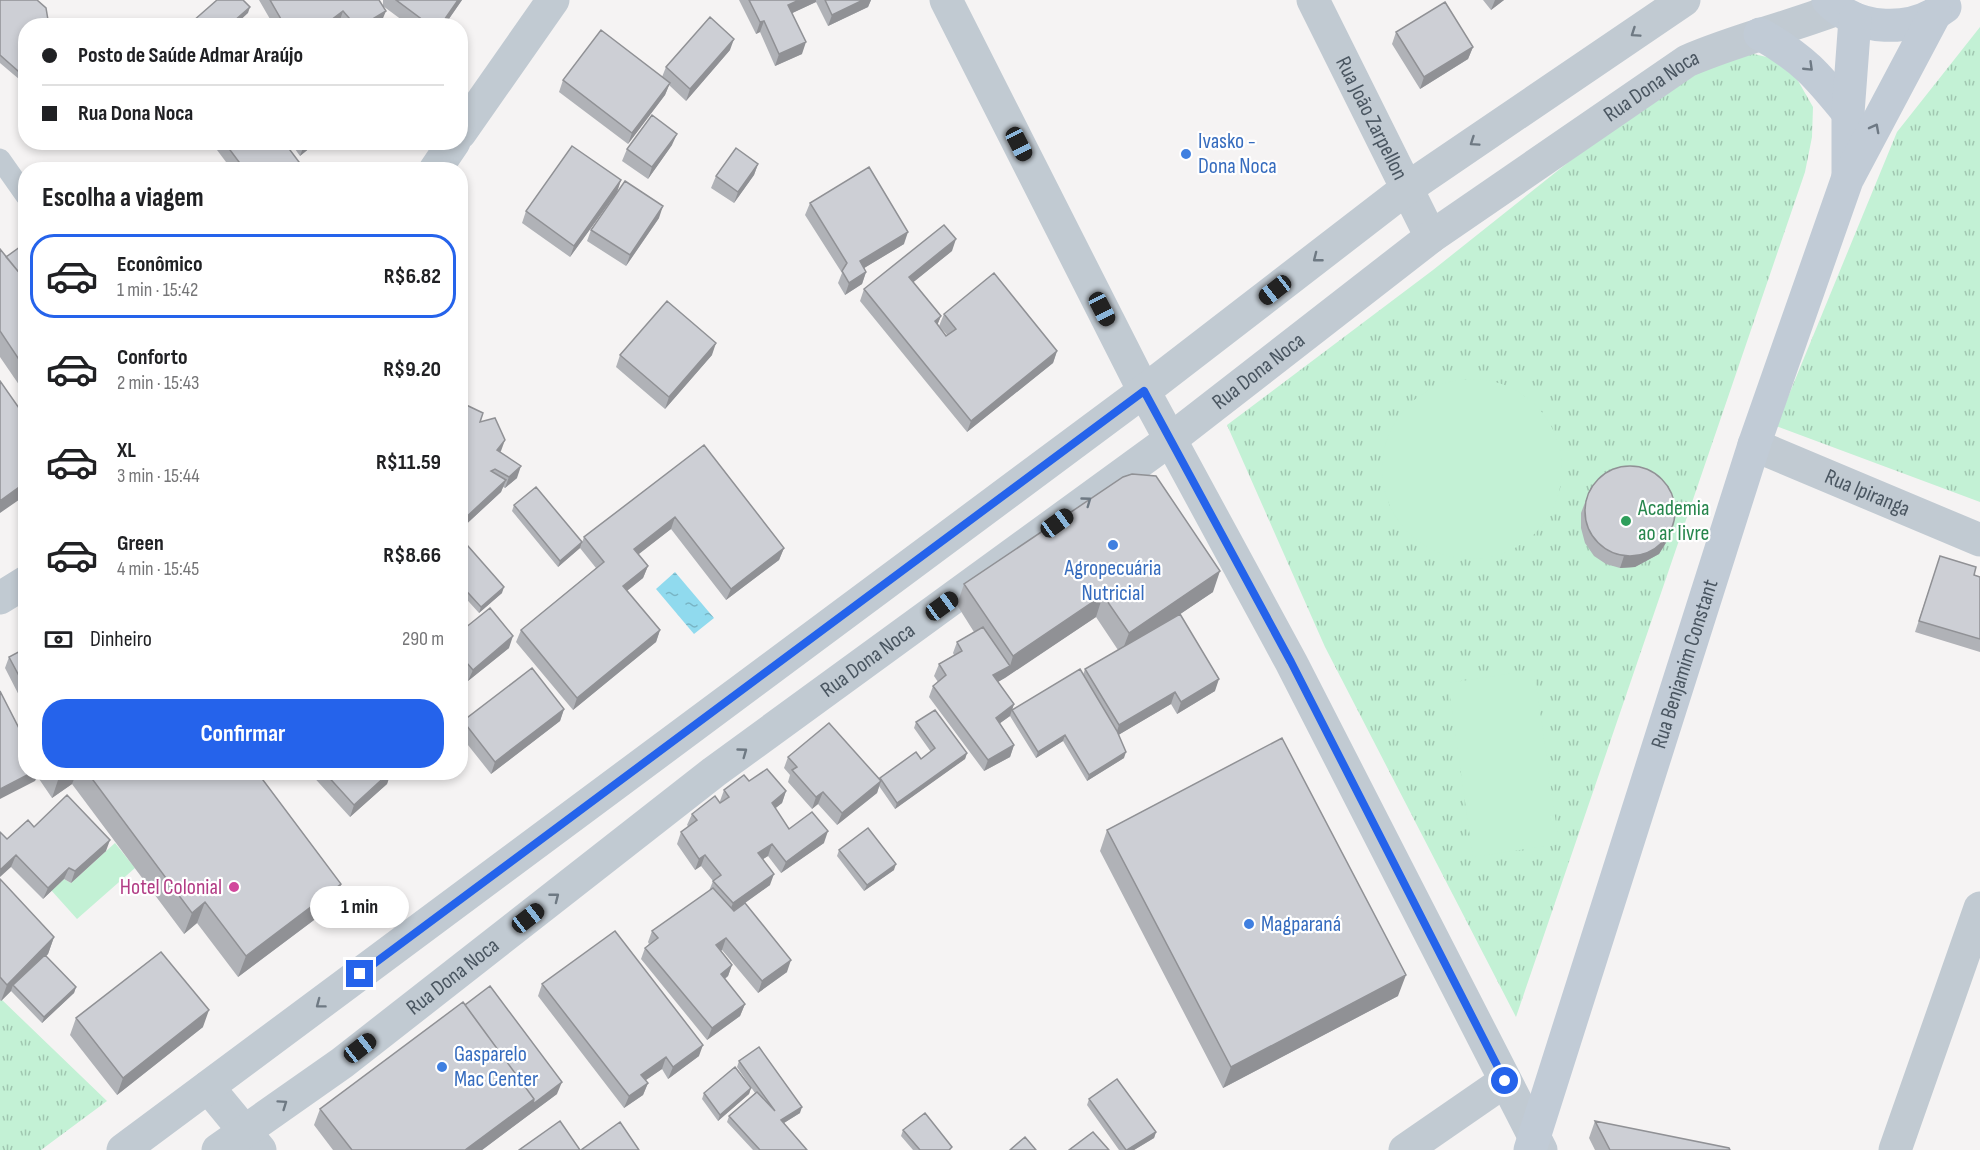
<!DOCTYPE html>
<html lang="pt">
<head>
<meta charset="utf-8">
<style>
  body { margin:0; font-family:"Sofia Sans Condensed",sans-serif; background:#f6f6f6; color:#202124; height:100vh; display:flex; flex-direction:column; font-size:22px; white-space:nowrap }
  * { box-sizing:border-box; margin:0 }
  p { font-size:20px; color:#757577 }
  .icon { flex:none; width:33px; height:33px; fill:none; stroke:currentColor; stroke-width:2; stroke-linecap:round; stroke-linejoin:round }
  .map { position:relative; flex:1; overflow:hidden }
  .side { position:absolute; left:18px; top:162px; width:450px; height:618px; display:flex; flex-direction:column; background:#fff; border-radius:24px; box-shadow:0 3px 9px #0003 }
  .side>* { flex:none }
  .top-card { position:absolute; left:18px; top:18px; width:450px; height:132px; border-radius:24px; box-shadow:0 3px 9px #0003; display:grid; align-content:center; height:132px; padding:0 24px; background:#fff }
  .end { position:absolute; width:27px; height:27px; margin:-14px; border:8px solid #2563eb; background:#fff; box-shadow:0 0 0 3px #fff }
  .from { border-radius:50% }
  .bubble { position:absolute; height:42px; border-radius:21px; background:#fff; box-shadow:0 3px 9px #0003; font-size:20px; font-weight:700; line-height:42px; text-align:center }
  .car { position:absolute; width:18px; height:36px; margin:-18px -9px; border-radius:8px; box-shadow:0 0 4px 2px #0007; background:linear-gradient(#222 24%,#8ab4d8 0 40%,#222 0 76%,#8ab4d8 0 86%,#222 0) }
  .top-card b { display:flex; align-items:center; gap:21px; height:57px; font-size:22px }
  .top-card b+b { border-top:2px solid #e0e0e0 }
  .top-card i { width:15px; height:15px; background:#202124 }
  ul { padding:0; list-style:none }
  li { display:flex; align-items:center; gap:18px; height:84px; margin:0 12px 9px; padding:0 12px; border:3px solid transparent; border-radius:24px }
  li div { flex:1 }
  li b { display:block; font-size:22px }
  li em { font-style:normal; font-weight:700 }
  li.active { border-color:#2563eb }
  li>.icon { width:54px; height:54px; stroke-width:1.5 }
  h2 { padding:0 24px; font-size:27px; line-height:72px }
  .pay { display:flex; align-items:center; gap:15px; height:66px; padding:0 24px; font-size:22px }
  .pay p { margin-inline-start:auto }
  .cta { display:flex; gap:12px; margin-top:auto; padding:12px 24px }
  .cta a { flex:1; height:69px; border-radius:24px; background:#2563eb; color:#fff; font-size:24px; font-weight:700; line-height:69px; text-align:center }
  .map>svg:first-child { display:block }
  .grass { fill:url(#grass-tufts) }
  .garden { fill:#c3f1d5 }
  .water { fill:url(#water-ripples) }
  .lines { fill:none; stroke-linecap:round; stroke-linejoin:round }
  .service { stroke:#c1cad2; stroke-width:21 }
  .minor { stroke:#c1cad2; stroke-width:33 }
  .tertiary { stroke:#c1cad2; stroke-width:33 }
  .secondary { stroke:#c1cbd6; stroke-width:33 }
  .wall { fill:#b0b2b7; fill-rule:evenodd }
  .shaded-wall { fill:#909195 }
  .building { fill:#cdcfd5; stroke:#909195; stroke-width:1.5 }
  .oneway { stroke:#6e7983 }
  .oneway2 { stroke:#6e7984 }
  .route { stroke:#2563eb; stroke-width:8 }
  .shop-dot { fill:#3f7fe0; stroke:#fff; stroke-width:2 }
  .leisure-dot { fill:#2e9e5b; stroke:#fff; stroke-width:2 }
  .hotel-dot { fill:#d1479c; stroke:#fff; stroke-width:2 }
  .labels { text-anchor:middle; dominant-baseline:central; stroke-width:4.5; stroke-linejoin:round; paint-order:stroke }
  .street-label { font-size:22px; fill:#4a5661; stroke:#fff }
  .shop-label { font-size:22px; fill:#366cbe; stroke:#fff; text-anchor:start }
  .leisure-label { font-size:22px; fill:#27864d; stroke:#fff; text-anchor:start }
  .hotel-label { font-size:22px; fill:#b23c85; stroke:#fff; text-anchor:end }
</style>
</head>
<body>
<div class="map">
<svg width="1980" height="1150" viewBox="0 0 1980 1150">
  <defs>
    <pattern id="grass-tufts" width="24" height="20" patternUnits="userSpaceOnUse" patternTransform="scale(1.5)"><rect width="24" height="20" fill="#c3f1d5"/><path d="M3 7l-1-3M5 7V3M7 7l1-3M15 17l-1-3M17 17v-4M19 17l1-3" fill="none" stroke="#a0c6b0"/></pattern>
    <pattern id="water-ripples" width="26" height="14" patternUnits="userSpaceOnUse" patternTransform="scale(1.5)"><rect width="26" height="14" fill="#90daee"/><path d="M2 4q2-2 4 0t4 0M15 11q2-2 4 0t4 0" fill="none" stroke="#78b4c4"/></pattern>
  </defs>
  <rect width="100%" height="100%" fill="#f5f3f3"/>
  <!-- grass -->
  <path class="grass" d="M1980 27V502L1776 426 1897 132Z
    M1741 51 1771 58 1793 72 1813 107 1812 137 1805 172 1516 1017 1325 647 1227 425 1433 270 1654 94Z
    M0 998 107 1101 41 1150H0Z"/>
  <!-- garden -->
  <path class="garden" d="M1382 469a90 90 0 1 1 180 0a90 90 0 1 1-180 0Z
    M1534 670 1559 844 1473 857 1448 683Z
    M115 843 135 868 77 919 51 890 64 879 71 883Z"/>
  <!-- water -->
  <path class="water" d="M675 572 714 618 694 634 656 589Z"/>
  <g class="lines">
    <!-- service -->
    <path class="service" d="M0 159 26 196"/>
    <!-- minor -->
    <g class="minor">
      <path d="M946 0 1144 391 1291 662 1541 1150"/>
      <path id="s1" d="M1313 0 1431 237"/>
      <path d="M460 133 553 0"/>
      <path d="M435 170 454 142"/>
      <path id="s2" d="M1754 445 1980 540"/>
      <path d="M0 598 26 582"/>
      <path d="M208 1087 260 1150"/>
      <path d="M1405 1150 1505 1081"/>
      <path d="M1895 1150 1980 908"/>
    </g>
    <!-- tertiary -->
    <g class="tertiary">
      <path d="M123 1150 1144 391 1406 189 1684 0"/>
      <path id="s3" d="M218 1150 342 1063 714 772 1171 439 1431 237 1687 61C1735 40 1787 28 1837 9"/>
    </g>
    <!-- secondary -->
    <g class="secondary">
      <path d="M1828 0C1858 32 1911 33 1945 7"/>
      <path d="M1760 34C1804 59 1817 75 1848 113"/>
      <path d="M1848 175V113L1855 19"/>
      <path id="s4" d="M1530 1150 1754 445 1847 180 1935 14"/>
    </g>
  </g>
  <!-- wall -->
  <path class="wall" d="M0 0 26 26V85L0 63Z
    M259 0H379L381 23 376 26H341L339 23 335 26H274Z
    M383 0H462L444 26H410L383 6Z
    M739 0H871L868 7 828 26 816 2 792 13 802 54 775 66 760 32 756 34Z
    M1483 0H1504L1491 10Z
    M1396 32 1473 47 1468 59 1420 89 1392 44Z
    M730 50 686 101 669 85 665 95 628 144 559 92 563 80 662 77 666 67Z
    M211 142H284L305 170H232Z
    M290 142H317L300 156Z
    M672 145 648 179 622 161 627 149Z
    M758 164 754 175 734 203 711 188 716 176Z
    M621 180 617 192 570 257 522 223 526 211Z
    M810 203 904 244 864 268 866 272 862 284 845 295 838 283 842 273 805 215Z
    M659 218 626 266 587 241 591 230Z
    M26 247V395L0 357V249L6 257Z
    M952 251 913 282 941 316 937 325 946 336 947 335 939 326 944 314 1057 351 1053 363 967 432 860 301 864 289Z
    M620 355H712L665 409 616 367Z
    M460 402 480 422 501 451 500 452 517 478 505 488 503 487 501 492 460 530Z
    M704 445 784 548 779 560 726 600 671 529 638 554 648 566 643 578 627 591 660 630 656 642 573 710 516 642 521 630 596 568 580 548 584 537Z
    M1591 487 1672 530 1667 541 1659 554 1635 567 1620 568 1606 564 1594 556 1585 543 1581 528V513Z
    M514 505 582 542 580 548 558 567 512 511Z
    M460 537 502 593 479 613 460 592Z
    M1940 556 1974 575 1980 577V652L1915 632Z
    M964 584 1213 592 1180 614 1215 691 1177 714 1171 704 1118 735 1124 758 1087 781 1063 741 1036 758 1010 716 1000 723 1014 745 1010 757 984 771 929 697 933 686 938 682 934 676 939 664 954 655 953 653 957 642 974 632 957 605ZM1096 617 1118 650 1085 669 1083 675 1012 710 1014 704 998 682Z
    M460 632 509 648 468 681 460 672Z
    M26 648V709L5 668 9 657Z
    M564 709 560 721 491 774 460 735V727L463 721Z
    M916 722 967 753 965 759 895 809 879 786 877 793 837 825 818 804 812 809 788 782 790 775 784 768 788 757 880 780V778L921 759 931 752 914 728Z
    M26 772H257L341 884 334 905 238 977 197 923 184 934 72 784 52 798 37 776 35 781Z
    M309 772H391L387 784 350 817Z
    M749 781 786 791 782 803 775 808 789 829 824 843 781 873 768 856 763 859 770 885 734 911 787 972 758 993 722 950 721 951 732 965 728 976 725 979 745 1004 740 1016 707 1040 641 959 645 948 649 944 648 942 652 931 709 891 713 881 701 866 695 870 677 844 681 832 689 827 687 825 692 814 720 803V801L724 790Z
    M34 827 106 851 71 883 64 879 43 899 11 867 7 839Z
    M1107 830 1398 996 1223 1088 1100 851Z
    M839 850 894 870 864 891 837 856Z
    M0 879 54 937 48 954 46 956 76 987 74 993 42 1023 11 991 1 1001 0 1000Z
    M542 984 699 1056 668 1079 662 1069 645 1080 648 1083 643 1095 624 1108 538 996Z
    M76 1018 203 1027 117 1095 70 1035Z
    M739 1061 800 1113 784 1123 807 1150H753L727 1122 729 1116 755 1093 737 1067Z
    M751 1088 749 1094 718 1121 702 1099 704 1093Z
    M557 1094 482 1150H333L314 1125 320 1109Z
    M1089 1099 1156 1132 1154 1138 1134 1150H1119L1087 1105Z
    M1595 1121 1730 1150H1595L1589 1138Z
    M903 1130 951 1150H913L901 1136Z"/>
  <!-- shaded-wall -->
  <path class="shaded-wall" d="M458 0H462L444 26H440Z
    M799 0H816V2L784 17 788 5Z
    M863 0H871L868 7 828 26 832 15Z
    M1495 0H1504L1491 10Z
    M250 7 248 13 234 26V21Z
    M343 11 339 23 335 26H323Z
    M386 11 381 23 376 26H361Z
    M764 21 760 32 756 34 760 22Z
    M734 39 730 50 686 101 690 89Z
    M806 42 802 54 775 66 779 54Z
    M1473 47 1468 59 1420 89 1424 77Z
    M670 83 665 95 628 144 632 133Z
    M677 134 672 145 648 179 652 167Z
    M307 142H317L300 156 304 145Z
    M758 164 754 175 734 203 738 192Z
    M621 180 617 192 570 257 574 246Z
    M663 206 659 218 626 266 630 255Z
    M908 232 904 244 856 273 860 261Z
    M956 239 952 251 905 289 909 277Z
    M866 272 862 284 845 295 849 283Z
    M941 316 936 328 935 321Z
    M716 343 712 355 665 409 669 397Z
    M1057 351 1053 363 967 432 971 421Z
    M505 440 501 451 492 461 497 450Z
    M521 466 517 478 505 488 509 477Z
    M506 480 501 492 460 530V525L462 521Z
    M26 482V495L0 513V501Z
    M675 517 671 529 630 561 634 549Z
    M1672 530 1667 541 1659 554 1635 567 1620 568 1624 556Z
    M582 542 580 548 558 567 560 561Z
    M784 548 779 560 726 600 731 589Z
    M648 566 643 578 619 597 623 586Z
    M1220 571 1213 592 1121 654 1129 633Z
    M504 587 502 593 479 613 481 607Z
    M1103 595 1096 617 1005 678 989 687 993 675 1010 666 1013 656Z
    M660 630 656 642 573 710 577 698Z
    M513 636 509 648 468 681 473 670Z
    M1219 679 1215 691 1177 714 1181 702Z
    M1175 692 1171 704 1115 737 1119 725Z
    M1014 704 1010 716 992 729 996 718Z
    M564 709 560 721 491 774 495 762Z
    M1065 735 1063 741 1036 758 1038 752Z
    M1014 745 1010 757 984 771 988 760Z
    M1126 752 1124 758 1087 781 1089 775Z
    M967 753 965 759 895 809 897 803Z
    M33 772H38L35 781 0 799V789Z
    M66 772H77L72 784 52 798 59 777Z
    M391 772 387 784 350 817 354 805Z
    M881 781 877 793 837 825 842 813Z
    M786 791 782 803 767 815 772 803Z
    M823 792 818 804 812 809 816 797Z
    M828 831 824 843 781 873 786 862Z
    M110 840 106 851 71 883 75 871Z
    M772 844 768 856 754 865 758 853Z
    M16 855 11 867 0 877V870Z
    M705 855 701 866 695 870 699 859Z
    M896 864 894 870 864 891 867 885Z
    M69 868 64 879 43 899 48 888Z
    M774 874 770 885 728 915 733 903Z
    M341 884 334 905 238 977 246 956Z
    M205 902 197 923 184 934 192 913Z
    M54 937 48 954 15 987 13 985 11 991 1 1001 7 985Z
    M726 938 722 950 711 956 716 945Z
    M791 960 787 972 758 993 762 981Z
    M732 965 728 976 716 985 721 974Z
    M1406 975 1398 996 1223 1088 1231 1067Z
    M76 987 74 993 42 1023 44 1017Z
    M745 1004 740 1016 707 1040 712 1028Z
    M209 1010 203 1027 117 1095 123 1078Z
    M703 1045 699 1056 668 1079 673 1067Z
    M666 1057 662 1069 636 1087 641 1075Z
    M562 1082 557 1094 482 1150H465L534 1099Z
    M648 1083 643 1095 624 1108 629 1096Z
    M751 1088 749 1094 718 1121 720 1115Z
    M802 1107 800 1113 779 1126 781 1120Z
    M1156 1132 1154 1138 1134 1150H1127Z"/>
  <!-- building -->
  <path class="building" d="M0 0H37L46 8 49 26H26V78L0 55Z
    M217 0H243L250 7 234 21 238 26H197L193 21Z
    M270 0H379L386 11 361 26H356L343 11 323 26H285Z
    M396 0H458L440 26H431Z
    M749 0H799L788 5 806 42 779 54 764 21 760 22Z
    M825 0H863L832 15Z
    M1445 2 1473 47 1424 77 1396 32Z
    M710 17 734 39 690 89 666 67Z
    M601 30 670 83 632 133 563 80Z
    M652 115 677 134 652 167 627 149Z
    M224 142H284L305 170H245Z
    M572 146 621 180 574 246 526 211Z
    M736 148 758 164 738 192 716 176Z
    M869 167 908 232 860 261 866 272 849 283 842 271 847 263 810 203Z
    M625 181 663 206 630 255 591 230Z
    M944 225 956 239 909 277 941 316 935 321 946 336 956 329 944 314 994 273 1057 351 971 421 864 289Z
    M24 244 26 247V281L6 257Z
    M0 249 26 281V370L0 331Z
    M667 301 716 343 669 397 620 355Z
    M0 381 26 418V482L0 501Z
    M460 402 483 413 480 422 495 418 505 440 497 450 521 466 509 477 495 469 491 471 506 480 462 521 460 519Z
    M704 445 784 548 731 589 675 517 634 549 648 566 623 586 660 630 577 698 521 630 604 562 584 537Z
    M1585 511a45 45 0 1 1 90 0a45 45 0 1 1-90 0Z
    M1132 474 1156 476 1220 571 1129 633 1103 595 1013 656 964 584 1123 477Z
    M536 487 582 542 560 561 514 505Z
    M460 537 504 587 481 607 460 584Z
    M1940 556 1976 567 1974 575 1980 577V639L1919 621Z
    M490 608 513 636 473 670 460 655V632Z
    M1180 614 1219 679 1181 702 1175 692 1119 725 1085 669Z
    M983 627 1010 666 993 675 1014 704 996 718 1014 745 988 760 933 686 946 675 939 664 962 651 957 642Z
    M26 648V689L9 657Z
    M532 668 564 709 495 762 463 721Z
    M1080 669 1117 731 1126 752 1089 775 1065 735 1038 752 1012 710Z
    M0 691 26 742V772H33L0 789Z
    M935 710 967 753 897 803 880 778 916 752 921 759 935 748 916 722Z
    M829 723 881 781 842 813 823 792 816 797 792 770 797 767 788 757Z
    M1282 738 1406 975 1231 1067 1107 830Z
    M767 769 786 791 772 803 789 829 812 812 828 831 786 862 772 844 758 853 774 874 733 903 713 881 721 875 705 855 699 859 681 832 697 820 692 814 715 796 720 803 729 797 724 790 744 775 749 781Z
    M56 772H66L59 777Z
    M87 772H257L341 884 246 956 205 902 192 913Z
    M324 772H390L354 805Z
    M67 795 110 840 75 871 69 868 48 888 16 855 0 870V832L7 839 28 820 34 827Z
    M868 828 896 864 867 885 839 850Z
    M0 879 54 937 7 985 0 977Z
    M713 888 734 911 745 903 791 960 762 981 726 938 716 945 732 965 721 974 745 1004 712 1028 645 948 658 938 652 931Z
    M615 931 703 1045 673 1067 666 1057 641 1075 648 1083 629 1096 542 984Z
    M161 952 209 1010 123 1078 76 1018Z
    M45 955 76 987 44 1017 13 985Z
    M490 986 562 1082 533 1104 534 1099 465 1005Z
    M463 1002 534 1099 465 1150H352L320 1109Z
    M759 1047 802 1107 781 1120 807 1150H760L729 1116 757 1092 775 1111 739 1061Z
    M735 1067 751 1088 720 1115 704 1093Z
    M1117 1079 1156 1132 1127 1150H1126L1089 1099Z
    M925 1113 952 1147 949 1150H920L903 1130Z
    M560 1121 580 1150H519Z
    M1595 1121 1729 1148 1730 1150H1610Z
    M620 1122 639 1150H581Z
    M1093 1132 1109 1150H1069Z
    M1025 1137 1036 1150H1010Z"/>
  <!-- one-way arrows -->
  <defs><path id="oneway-chevron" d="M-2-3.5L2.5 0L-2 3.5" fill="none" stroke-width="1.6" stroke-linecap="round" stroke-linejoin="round" transform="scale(1.5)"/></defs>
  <g class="oneway">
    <use href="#oneway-chevron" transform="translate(1635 33) rotate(146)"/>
    <use href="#oneway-chevron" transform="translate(1474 142) rotate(146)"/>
    <use href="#oneway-chevron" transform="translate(1317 258) rotate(142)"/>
    <use href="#oneway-chevron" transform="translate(1087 501) rotate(-36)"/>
    <use href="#oneway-chevron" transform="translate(743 752) rotate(-36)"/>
    <use href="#oneway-chevron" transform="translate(555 897) rotate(-38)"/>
    <use href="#oneway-chevron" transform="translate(320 1004) rotate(143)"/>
    <use href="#oneway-chevron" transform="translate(283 1104) rotate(-35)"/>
  </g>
  <g class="oneway2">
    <use href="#oneway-chevron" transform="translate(1809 67) rotate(44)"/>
    <use href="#oneway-chevron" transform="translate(1875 128) rotate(-62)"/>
  </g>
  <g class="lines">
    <!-- route -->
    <path class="route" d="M360 974 1144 391 1291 662 1505 1081"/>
  </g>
  <!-- markers -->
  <g class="shop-dot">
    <circle cx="1186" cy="154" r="6"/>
    <circle cx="1113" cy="545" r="6"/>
    <circle cx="1249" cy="924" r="6"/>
    <circle cx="442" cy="1067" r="6"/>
  </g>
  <circle class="leisure-dot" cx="1626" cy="521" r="6"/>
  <circle class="hotel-dot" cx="234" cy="887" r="6"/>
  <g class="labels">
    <!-- street labels -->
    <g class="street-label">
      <text stroke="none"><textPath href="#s3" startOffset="1786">Rua Dona Noca</textPath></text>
      <text stroke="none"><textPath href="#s1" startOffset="132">Rua João Zarpellon</textPath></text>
      <text stroke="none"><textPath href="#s3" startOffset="1300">Rua Dona Noca</textPath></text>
      <text stroke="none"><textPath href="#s2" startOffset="123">Rua Ipiranga</textPath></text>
      <text stroke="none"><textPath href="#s3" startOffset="814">Rua Dona Noca</textPath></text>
      <text stroke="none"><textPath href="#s4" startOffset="510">Rua Benjamim Constant</textPath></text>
      <text stroke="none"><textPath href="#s3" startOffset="292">Rua Dona Noca</textPath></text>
    </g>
    <!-- shop labels -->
    <g class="shop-label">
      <text x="1198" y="141">Ivasko -<tspan x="1198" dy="25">Dona Noca</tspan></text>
      <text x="1113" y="568" text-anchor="middle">Agropecuária<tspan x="1113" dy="25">Nutricial</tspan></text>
      <text x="1261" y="924">Magparaná</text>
      <text x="454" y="1054">Gasparelo<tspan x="454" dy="25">Mac Center</tspan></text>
    </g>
    <!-- leisure labels -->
    <g class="leisure-label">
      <text x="1638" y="508">Academia<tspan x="1638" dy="25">ao ar livre</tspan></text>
    </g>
    <!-- hotel labels -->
    <g class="hotel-label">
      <text x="222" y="887">Hotel Colonial</text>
    </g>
  </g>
</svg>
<i class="end from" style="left:1505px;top:1081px"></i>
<i class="end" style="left:360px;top:974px"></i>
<div class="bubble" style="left:310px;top:886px;width:99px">1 min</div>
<i class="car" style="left:1019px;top:144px;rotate:153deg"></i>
<i class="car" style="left:1275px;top:290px;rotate:232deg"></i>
<i class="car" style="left:1102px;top:309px;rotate:153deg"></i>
<i class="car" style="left:1057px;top:523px;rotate:54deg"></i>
<i class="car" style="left:942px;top:606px;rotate:54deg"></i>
<i class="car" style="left:528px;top:918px;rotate:52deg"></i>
<i class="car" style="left:360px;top:1048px;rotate:52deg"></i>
<div class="top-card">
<b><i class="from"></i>Posto de Saúde Admar Araújo</b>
<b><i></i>Rua Dona Noca</b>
</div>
<section class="side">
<h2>Escolha a viagem</h2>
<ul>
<li class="active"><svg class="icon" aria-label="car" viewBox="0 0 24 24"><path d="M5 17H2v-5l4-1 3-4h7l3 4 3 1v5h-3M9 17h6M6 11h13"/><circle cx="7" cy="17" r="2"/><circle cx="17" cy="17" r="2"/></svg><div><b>Econômico</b><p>1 min · 15:42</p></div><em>R$6.82</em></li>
<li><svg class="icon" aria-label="car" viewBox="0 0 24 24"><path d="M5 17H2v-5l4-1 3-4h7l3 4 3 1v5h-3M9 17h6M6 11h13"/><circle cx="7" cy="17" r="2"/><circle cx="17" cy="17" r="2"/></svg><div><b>Conforto</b><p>2 min · 15:43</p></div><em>R$9.20</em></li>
<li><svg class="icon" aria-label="car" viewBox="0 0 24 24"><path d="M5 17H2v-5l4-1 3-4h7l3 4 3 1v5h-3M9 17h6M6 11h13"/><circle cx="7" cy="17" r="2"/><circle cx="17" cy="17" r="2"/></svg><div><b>XL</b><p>3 min · 15:44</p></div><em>R$11.59</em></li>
<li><svg class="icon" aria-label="car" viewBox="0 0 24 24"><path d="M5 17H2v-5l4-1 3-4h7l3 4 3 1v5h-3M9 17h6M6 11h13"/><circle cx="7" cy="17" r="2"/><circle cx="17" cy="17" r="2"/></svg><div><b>Green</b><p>4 min · 15:45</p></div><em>R$8.66</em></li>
</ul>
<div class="pay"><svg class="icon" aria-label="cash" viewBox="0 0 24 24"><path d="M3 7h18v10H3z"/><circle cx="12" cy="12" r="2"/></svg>Dinheiro<p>290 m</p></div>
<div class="cta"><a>Confirmar</a></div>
</section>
</div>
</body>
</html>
